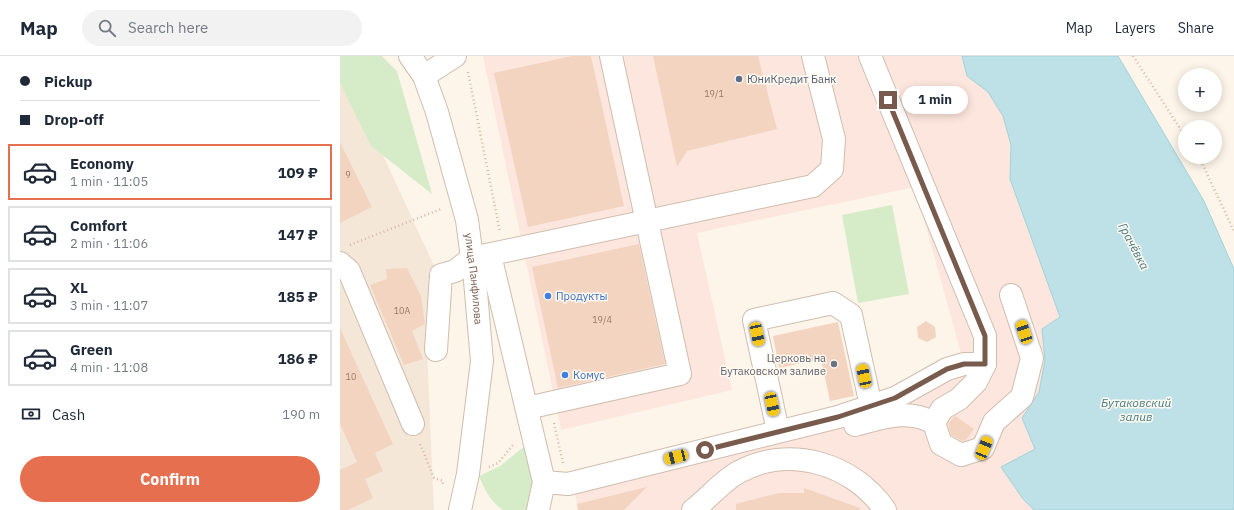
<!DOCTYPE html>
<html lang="en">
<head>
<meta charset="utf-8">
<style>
  body { margin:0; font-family:"IBM Plex Sans",sans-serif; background:#f2f2f3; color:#1f2937; height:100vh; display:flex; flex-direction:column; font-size:15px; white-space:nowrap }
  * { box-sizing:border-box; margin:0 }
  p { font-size:13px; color:#747a83 }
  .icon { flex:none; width:22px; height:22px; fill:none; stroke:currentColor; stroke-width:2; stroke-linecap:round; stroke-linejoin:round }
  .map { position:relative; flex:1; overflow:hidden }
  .panel { display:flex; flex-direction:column; background:#fff; width:340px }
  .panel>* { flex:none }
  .guide { display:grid; align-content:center; height:88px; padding:0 20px; background:#fff }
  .buttons { position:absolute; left:838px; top:12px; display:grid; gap:8px }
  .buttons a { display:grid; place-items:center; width:44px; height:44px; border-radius:50%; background:#fff; box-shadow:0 2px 10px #0003; font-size:20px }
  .end { position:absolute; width:18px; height:18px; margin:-9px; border:5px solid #785b4c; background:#fff; box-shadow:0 0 0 2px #fff }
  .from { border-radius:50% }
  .bubble { position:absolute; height:28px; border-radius:14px; background:#fff; box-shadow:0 2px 10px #0003; font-size:13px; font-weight:700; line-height:28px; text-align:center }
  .car { position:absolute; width:12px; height:24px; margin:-12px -6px; border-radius:5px; box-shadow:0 0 3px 1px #0007; background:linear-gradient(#f5c518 24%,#345 0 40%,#f5c518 0 76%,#345 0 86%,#f5c518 0) }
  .guide b { display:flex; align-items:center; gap:14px; height:38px; font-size:15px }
  .guide b+b { border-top:1px solid #e0e1e3 }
  .guide i { width:10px; height:10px; background:#1f2937 }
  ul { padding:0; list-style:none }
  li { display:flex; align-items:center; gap:12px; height:56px; margin:0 8px 6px; padding:0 12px; border:2px solid #e0e1e3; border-radius:0px }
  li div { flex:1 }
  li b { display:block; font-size:15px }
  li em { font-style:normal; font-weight:700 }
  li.on { border-color:#e66f4f }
  li>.icon { width:36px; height:36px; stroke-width:1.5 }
  .pay { display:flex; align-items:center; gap:10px; height:44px; padding:0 20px; font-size:15px }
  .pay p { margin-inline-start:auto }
  .button { display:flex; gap:8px; margin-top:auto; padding:8px 20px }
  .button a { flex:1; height:46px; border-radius:24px; background:#e66f4f; color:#fff; font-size:16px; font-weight:700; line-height:46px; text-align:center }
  header { display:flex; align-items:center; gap:24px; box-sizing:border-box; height:56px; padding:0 20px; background:#fff; border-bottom:1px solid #e0e1e3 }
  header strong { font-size:19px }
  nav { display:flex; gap:22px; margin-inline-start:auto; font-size:14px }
  .search { width:280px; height:36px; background:#f2f2f3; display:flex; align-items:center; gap:10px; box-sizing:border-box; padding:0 14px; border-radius:22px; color:#747a83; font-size:15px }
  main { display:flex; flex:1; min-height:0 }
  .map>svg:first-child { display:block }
  .residential { fill:#f5e7d8 }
  .commercial { fill:#fde6dd }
  .green { fill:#d6ebc7 }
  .water { fill:#bde1e7; stroke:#a3d1d9 }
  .building { fill:#f2d4c1 }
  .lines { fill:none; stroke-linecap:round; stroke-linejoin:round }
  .minor-casing { stroke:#cfbdae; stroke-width:24 }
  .path { stroke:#d8b7a3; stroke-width:2.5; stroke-dasharray:1 3; stroke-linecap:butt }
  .minor { stroke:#fff; stroke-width:22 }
  .route { stroke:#785b4c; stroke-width:5 }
  .service-dot { fill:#5c6f8a; stroke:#fff9f0; stroke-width:1.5 }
  .shop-dot { fill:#3f7fe0; stroke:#fff9f0; stroke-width:1.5 }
  .worship-dot { fill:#6b7280; stroke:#fff9f0; stroke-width:1.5 }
  .labels { text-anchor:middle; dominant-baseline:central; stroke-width:3; stroke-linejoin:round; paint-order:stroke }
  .number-label { font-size:9px; fill:#967969 }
  .service-label { font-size:11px; fill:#4e5e75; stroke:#fff9f0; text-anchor:start }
  .street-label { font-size:11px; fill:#785b4c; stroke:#fff9f0 }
  .shop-label { font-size:11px; fill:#366cbe; stroke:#fff9f0; text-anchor:start }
  .worship-label { font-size:11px; fill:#5b616d; stroke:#fff9f0; text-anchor:end }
  .water-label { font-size:12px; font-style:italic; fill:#427a84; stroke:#fff9f0 }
</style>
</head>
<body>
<header>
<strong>Map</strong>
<div class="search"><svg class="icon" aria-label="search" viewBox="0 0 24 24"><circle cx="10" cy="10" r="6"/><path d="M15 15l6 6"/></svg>Search here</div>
<nav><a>Map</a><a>Layers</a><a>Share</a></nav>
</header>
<main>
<section class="panel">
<div class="guide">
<b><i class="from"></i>Pickup</b>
<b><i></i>Drop-off</b>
</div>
<ul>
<li class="on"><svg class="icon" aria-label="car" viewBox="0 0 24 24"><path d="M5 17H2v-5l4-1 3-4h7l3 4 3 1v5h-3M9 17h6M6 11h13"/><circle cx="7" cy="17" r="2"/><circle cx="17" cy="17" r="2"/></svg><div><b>Economy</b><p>1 min · 11:05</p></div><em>109 ₽</em></li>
<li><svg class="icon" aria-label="car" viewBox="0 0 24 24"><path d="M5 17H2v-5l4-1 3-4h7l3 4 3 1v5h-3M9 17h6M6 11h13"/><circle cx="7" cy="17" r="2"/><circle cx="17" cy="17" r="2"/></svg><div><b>Comfort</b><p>2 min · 11:06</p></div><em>147 ₽</em></li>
<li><svg class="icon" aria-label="car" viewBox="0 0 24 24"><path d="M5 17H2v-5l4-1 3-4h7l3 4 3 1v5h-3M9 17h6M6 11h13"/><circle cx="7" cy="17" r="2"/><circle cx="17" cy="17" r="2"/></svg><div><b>XL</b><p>3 min · 11:07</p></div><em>185 ₽</em></li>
<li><svg class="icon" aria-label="car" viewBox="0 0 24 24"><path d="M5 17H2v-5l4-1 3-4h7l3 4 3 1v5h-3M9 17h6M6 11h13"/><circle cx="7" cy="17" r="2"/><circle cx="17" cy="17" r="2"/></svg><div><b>Green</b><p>4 min · 11:08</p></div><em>186 ₽</em></li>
</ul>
<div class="pay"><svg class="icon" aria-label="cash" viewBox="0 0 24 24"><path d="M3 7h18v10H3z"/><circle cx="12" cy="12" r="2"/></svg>Cash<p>190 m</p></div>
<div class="button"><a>Confirm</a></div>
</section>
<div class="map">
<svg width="894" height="454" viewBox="0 0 894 454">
  <rect width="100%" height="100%" fill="#fdf5e9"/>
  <!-- residential -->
  <path class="residential" d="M0 6 101 225 87 293 94 454H0Z"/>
  <!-- commercial -->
  <path class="commercial" d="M143 0H622L627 20 648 36 663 60 671 89 670 123 721 261 702 273 705 304 699 336 682 362 695 393 683 443 694 454H238L234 433 556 351 624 308 575 131 357 177 392 334 221 374Z"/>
  <!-- green -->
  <path class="green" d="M0 0H42L57 15 92 138 31 90 0 27Z
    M552 149 569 238 518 247 502 159Z
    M185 390 198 449 197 454H163C151 446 144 433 139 420L160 410Z"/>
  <!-- water -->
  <path class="water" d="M622 0H778L864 145 894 213V454H694L683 443 661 411 695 393 682 362 699 336 705 304 702 273 720 261 670 123 671 89 663 60 648 36 627 20Z"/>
  <!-- building -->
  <path class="building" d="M232 0H251L284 150 188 171 154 17Z
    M313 0H418L437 73 347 95 337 111Z
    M0 86 32 151 0 167Z
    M299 188 325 308 218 332 192 211Z
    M67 212 81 240 85 268 72 275 83 303 64 309 30 229 47 223 46 213Z
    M586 265 595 271 596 281 587 286 578 282 577 271Z
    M498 266 514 340 490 345 481 303 439 312 433 280Z
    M0 272 53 388 35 397 43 415 25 423 33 442 8 454H0V414L17 406 0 368Z
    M615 360 634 373 626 384 622 385 611 379 608 368Z
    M307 431 284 454H238L237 448Z
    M464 432 520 452V454H396V448L439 437H464Z"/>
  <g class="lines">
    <!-- minor casing -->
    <g class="minor-casing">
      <g id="minor">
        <path id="s1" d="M70 0 84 20 97 56 127 164 135 225 142 305 128 418 120 454"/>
        <path d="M530 0 645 280V308L636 326 619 343 602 353 594 367 601 388 621 399 643 392 654 366 682 341 692 302 671 239"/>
        <path d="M84 20 115 0"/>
        <path d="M150 199 204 426 198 454"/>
        <path d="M0 207 9 215 73 368"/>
        <path d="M96 294 101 219 115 215 132 202 473 130 492 113 494 83 473 0"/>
        <path d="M187 352 340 318 271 0"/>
        <path d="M515 369C542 362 568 352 594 367"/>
        <path d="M438 375 414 264 493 247 511 259 531 350"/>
        <path d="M204 426 228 428 498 361 555 342 607 313 624 308H645"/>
        <path d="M353 454C369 442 380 427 397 417 448 388 513 407 545 454"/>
      </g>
    </g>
    <!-- path -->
    <path class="path" d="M793 0 845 80
      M128 16 160 176
      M859 101 894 175
      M10 189 101 153
      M214 367 223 407
      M80 388 94 422 103 425V428
      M149 411 158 407 173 389"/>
    <!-- minor -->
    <use href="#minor" class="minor"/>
  </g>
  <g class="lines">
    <!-- route -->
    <path class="route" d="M365 394 498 361 555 342 607 313 624 308H645V280L548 44"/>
  </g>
  <!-- markers -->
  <circle class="service-dot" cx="399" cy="23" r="4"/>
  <g class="shop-dot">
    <circle cx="208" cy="240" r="4"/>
    <circle cx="225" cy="319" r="4"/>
  </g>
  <circle class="worship-dot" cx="494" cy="308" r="4"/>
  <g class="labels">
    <!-- number labels -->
    <g class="number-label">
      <text x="374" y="37">19/1</text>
      <text x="8" y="118">9</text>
      <text x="62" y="254">10А</text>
      <text x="262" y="263">19/4</text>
      <text x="11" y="320">10</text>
    </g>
    <!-- service labels -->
    <g class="service-label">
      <text x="407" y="23">ЮниКредит Банк</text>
    </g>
    <!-- street labels -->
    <g class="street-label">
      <text stroke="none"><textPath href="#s1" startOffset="234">улица Панфилова</textPath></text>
    </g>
    <!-- shop labels -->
    <g class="shop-label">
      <text x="216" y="240">Продукты</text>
      <text x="233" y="319">Комус</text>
    </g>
    <!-- worship labels -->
    <g class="worship-label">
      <text x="486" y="302">Церковь на<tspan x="486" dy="13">Бутаковском заливе</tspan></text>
    </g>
    <!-- water labels -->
    <g class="water-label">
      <text transform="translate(794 190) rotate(62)">Грачёвка</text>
      <text x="796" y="346">Бутаковский<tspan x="796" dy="14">залив</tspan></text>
    </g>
  </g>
</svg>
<div class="buttons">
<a>+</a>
<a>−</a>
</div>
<i class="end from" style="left:365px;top:394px"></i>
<i class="end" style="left:548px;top:44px"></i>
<div class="bubble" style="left:562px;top:30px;width:66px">1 min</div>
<i class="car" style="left:684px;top:276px;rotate:342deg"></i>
<i class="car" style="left:417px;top:278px;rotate:168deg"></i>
<i class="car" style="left:524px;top:320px;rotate:348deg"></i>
<i class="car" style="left:432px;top:348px;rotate:168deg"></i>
<i class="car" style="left:644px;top:392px;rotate:22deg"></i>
<i class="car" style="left:336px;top:401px;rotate:256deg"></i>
</div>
</main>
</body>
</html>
